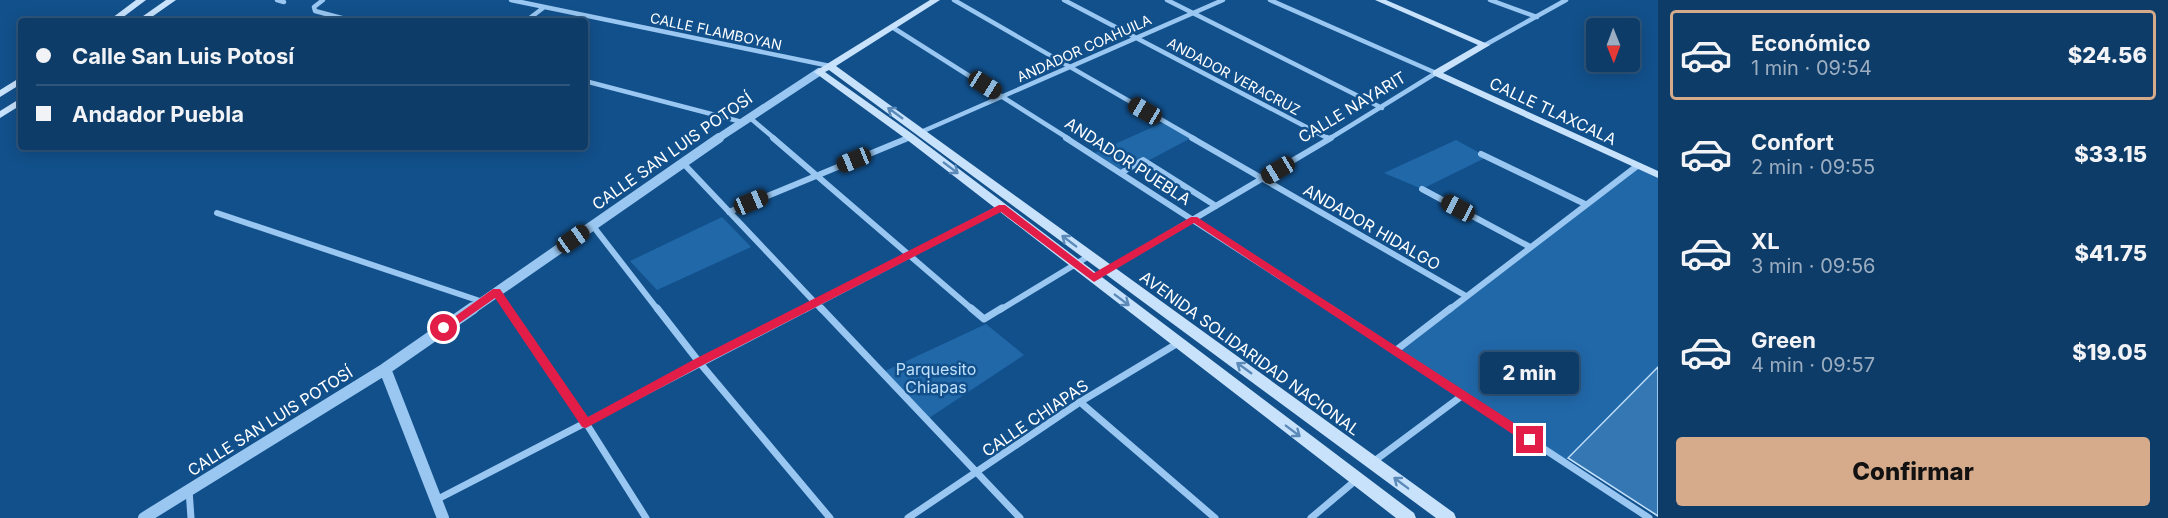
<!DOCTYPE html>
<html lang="es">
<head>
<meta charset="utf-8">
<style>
  body { margin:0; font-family:Inter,sans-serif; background:#17436e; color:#f1f3f6; height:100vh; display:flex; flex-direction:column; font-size:22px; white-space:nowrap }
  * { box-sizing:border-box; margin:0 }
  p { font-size:20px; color:#9badc0 }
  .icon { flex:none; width:33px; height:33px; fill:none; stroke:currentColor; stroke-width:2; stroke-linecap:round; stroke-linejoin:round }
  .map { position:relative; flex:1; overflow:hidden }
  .sheet { display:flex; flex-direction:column; background:#0e3c68; width:510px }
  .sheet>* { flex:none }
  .hud { position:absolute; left:18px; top:18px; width:570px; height:132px; border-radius:6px; box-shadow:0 3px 15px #0003,0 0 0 2px #2e567c; display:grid; align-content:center; height:132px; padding:0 18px; background:#0e3c68 }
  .needle { width:39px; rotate:179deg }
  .buttons { position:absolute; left:1586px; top:18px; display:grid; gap:12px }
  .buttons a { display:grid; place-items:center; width:54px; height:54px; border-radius:6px; background:#0e3c68; box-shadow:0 3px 15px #0003,0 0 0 2px #2e567c; font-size:30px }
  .end { position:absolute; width:27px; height:27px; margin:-14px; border:8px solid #e11d48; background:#fff; box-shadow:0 0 0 3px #fff }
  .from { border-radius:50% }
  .bubble { position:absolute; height:42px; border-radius:6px; background:#0e3c68; box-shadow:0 3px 15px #0003,0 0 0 2px #2e567c; font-size:20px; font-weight:800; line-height:42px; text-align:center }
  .car { position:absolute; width:18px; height:36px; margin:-18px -9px; border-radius:8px; box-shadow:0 0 4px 2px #0007; background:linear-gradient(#222 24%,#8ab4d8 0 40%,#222 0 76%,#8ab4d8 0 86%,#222 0) }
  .hud b { display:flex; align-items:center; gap:21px; height:57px; font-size:22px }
  .hud b+b { border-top:2px solid #2e567c }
  .hud i { width:15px; height:15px; background:#f1f3f6 }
  ul { padding:10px 0 0; list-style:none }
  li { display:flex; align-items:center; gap:18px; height:90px; margin:0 12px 9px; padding:0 6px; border:3px solid transparent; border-radius:6px }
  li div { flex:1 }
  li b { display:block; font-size:22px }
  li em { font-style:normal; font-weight:800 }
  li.on { border-color:#d6ab8b }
  li>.icon { width:54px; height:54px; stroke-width:1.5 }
  .button { display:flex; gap:12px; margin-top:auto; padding:12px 18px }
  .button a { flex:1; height:69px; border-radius:6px; background:#d6ab8b; color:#111; font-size:24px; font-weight:800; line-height:69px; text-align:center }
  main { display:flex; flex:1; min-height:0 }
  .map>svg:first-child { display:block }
  .green { fill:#2168a9 }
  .building { fill:#3577b3; stroke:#c0e0fc; stroke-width:1.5 }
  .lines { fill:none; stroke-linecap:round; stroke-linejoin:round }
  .minor-far2 { stroke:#99c7f1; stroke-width:4.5 }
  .minor-far1 { stroke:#99c7f1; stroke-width:6 }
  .minor { stroke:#99c7f1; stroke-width:7 }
  .tertiary-far2 { stroke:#99c7f1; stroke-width:8 }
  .tertiary-far1 { stroke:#99c7f1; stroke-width:10 }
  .tertiary { stroke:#99c7f1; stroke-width:12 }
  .secondary { fill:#c8e2fc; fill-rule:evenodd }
  .oneway { stroke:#5b8ab8 }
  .route { fill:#e11d48 }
  .labels { text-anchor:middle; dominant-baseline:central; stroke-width:5; stroke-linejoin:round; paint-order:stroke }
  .far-street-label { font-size:14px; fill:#fff; stroke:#12508b }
  .street-label { font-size:16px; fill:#fff; stroke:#12508b }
  .park-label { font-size:16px; fill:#c0e0fc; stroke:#12508b }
</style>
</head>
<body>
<main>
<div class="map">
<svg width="1658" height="518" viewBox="0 0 1658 518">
  <rect width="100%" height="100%" fill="#12508b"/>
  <!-- green -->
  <path class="green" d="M1164 122 1191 138 1125 173 1095 153Z
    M1456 140 1487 157 1422 189 1384 173Z
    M1637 166 1658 175V378L1651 374 1564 462 1395 351Z
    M722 217 751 247 657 290 630 261Z
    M986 324 1024 355 929 418 885 371Z"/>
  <!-- building -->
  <path class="building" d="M1658 367V516L1568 458Z"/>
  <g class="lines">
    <!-- minor-far2 -->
    <path class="minor-far2" d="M277 0 284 2
      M323 0 314 7 315 11 353 21
      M511 0 830 66
      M954 0 1195 139
      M1064 0 1329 139
      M1167 0 1382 108
      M1270 0 1436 73
      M1490 0 1537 17
      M526 21 543 8
      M892 27 1069 139
      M1485 45 1566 0
      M585 81 742 122
      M749 117 775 139
      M921 132 1223 0
      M904 139 910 137
      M1329 139 1436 73"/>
    <!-- minor-far1 -->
    <path class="minor-far1" d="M773 138 973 310
      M1066 138 1332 310
      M1192 138 1466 296
      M1327 138 1329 139
      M1481 154 1585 204
      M683 163 822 310
      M1121 173 1143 160 1216 206
      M1422 189 1530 247
      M729 212 908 138
      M217 213 483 302
      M593 226 658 310
      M1094 278 1331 138
      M497 292 509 310
      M804 310 1002 207
      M1000 310 1089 256
      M1449 310 1637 166"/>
    <!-- minor -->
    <path class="minor" d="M508 308 586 423 646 518
      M657 308 699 362 830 518
      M821 308 1020 518
      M971 308 984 319 1002 308
      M1330 308 1649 518
      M1395 351 1451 308
      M1080 402 1215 518
      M1373 462 1463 395
      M189 490 191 518
      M436 500 807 308
      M908 518 1080 402 1178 343
      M1311 518 1356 480"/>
    <!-- tertiary-far2 -->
    <path class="tertiary-far2" d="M717 139 819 72"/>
    <!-- tertiary-far1 -->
    <path class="tertiary-far1" d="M471 310 719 138"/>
    <!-- tertiary -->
    <path class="tertiary" d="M385 369 443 518
      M144 518 385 369 473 308"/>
    <!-- secondary -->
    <path class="secondary" d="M136 0H146L118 21H108Z
      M166 0H176L146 21H136Z
      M930 0H940L836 66 1454 513 1456 518H1436L829 70 825 72 914 135 1414 513 1416 518H1396L906 139 814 72Z
      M1375 0H1386L1490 45 1443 73 1658 171V178L1433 75V71L1478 45Z
      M21 77V84L0 97V90Z
      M21 98V105L0 118V111Z"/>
  </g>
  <!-- one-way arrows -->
  <defs><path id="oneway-shaft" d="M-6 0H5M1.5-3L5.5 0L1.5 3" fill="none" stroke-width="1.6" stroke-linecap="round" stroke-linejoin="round" transform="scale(1.5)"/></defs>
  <g class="oneway">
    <use href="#oneway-shaft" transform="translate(895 113) rotate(-144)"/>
    <use href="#oneway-shaft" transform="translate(951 168) rotate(37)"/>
    <use href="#oneway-shaft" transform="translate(1069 241) rotate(-143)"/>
    <use href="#oneway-shaft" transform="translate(1122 300) rotate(37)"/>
    <use href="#oneway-shaft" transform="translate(1244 368) rotate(-144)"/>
    <use href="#oneway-shaft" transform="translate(1293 431) rotate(37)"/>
    <use href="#oneway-shaft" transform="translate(1401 483) rotate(-143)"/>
  </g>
  <!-- route -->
  <path class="route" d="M999 205H1005L1094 273 1191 217H1197L1534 436 1536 440 1534 443H1526L1194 223 1094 282 1001 212 703 365 586 428 582 427 495 298 448 331 444 332 439 328 493 289H500L588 417 695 359Z"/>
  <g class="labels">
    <!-- far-street labels -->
    <g class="far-street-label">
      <text transform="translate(716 31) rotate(12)">CALLE FLAMBOYAN</text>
      <text transform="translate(1084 48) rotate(-24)">ANDADOR COAHUILA</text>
      <text transform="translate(1234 76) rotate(28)">ANDADOR VERACRUZ</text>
    </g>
    <!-- street labels -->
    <g class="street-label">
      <text transform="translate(1352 107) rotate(-31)">CALLE NAYARIT</text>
      <text transform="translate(1553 111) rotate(25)">CALLE TLAXCALA</text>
      <text transform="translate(672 151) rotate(-35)">CALLE SAN LUIS POTOSÍ</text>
      <text transform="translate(1128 161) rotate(33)">ANDADOR PUEBLA</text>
      <text transform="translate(1372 227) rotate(30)">ANDADOR HIDALGO</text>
      <text transform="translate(1250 353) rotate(36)">AVENIDA SOLIDARIDAD NACIONAL</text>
      <text transform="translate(1035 418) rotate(-34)">CALLE CHIAPAS</text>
      <text transform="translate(270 421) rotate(-32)">CALLE SAN LUIS POTOSÍ</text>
    </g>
    <!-- park labels -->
    <g class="park-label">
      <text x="936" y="369">Parquesito<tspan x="936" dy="18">Chiapas</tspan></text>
    </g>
  </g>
</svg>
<div class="buttons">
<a><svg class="needle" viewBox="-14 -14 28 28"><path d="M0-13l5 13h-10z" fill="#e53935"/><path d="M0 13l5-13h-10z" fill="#9badc0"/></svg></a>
</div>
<i class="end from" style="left:444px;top:328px"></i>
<i class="end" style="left:1530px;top:440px"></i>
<div class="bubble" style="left:1480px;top:352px;width:99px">2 min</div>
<i class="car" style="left:985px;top:85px;rotate:122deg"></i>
<i class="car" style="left:1145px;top:111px;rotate:300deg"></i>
<i class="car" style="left:854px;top:160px;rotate:248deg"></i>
<i class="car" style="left:1278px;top:170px;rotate:239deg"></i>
<i class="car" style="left:751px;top:202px;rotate:67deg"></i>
<i class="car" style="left:1458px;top:208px;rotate:298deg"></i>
<i class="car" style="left:573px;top:239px;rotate:55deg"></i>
<div class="hud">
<b><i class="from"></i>Calle San Luis Potosí</b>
<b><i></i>Andador Puebla</b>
</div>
</div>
<section class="sheet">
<ul>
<li class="on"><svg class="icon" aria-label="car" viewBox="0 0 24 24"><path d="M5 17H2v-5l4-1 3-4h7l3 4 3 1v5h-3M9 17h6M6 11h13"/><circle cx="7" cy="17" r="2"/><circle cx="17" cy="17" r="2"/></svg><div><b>Económico</b><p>1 min · 09:54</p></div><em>$24.56</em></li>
<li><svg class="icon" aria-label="car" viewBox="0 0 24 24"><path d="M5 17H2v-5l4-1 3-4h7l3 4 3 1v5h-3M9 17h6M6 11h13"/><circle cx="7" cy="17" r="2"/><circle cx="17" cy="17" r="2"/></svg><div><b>Confort</b><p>2 min · 09:55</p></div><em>$33.15</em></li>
<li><svg class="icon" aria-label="car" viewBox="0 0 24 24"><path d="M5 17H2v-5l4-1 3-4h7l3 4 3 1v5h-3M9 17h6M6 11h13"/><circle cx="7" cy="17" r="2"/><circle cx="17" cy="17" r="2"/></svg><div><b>XL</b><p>3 min · 09:56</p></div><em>$41.75</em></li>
<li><svg class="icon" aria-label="car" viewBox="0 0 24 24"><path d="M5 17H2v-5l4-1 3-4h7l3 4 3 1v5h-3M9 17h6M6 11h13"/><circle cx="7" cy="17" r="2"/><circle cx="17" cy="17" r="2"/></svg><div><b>Green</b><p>4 min · 09:57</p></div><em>$19.05</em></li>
</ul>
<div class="button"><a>Confirmar</a></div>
</section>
</main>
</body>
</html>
